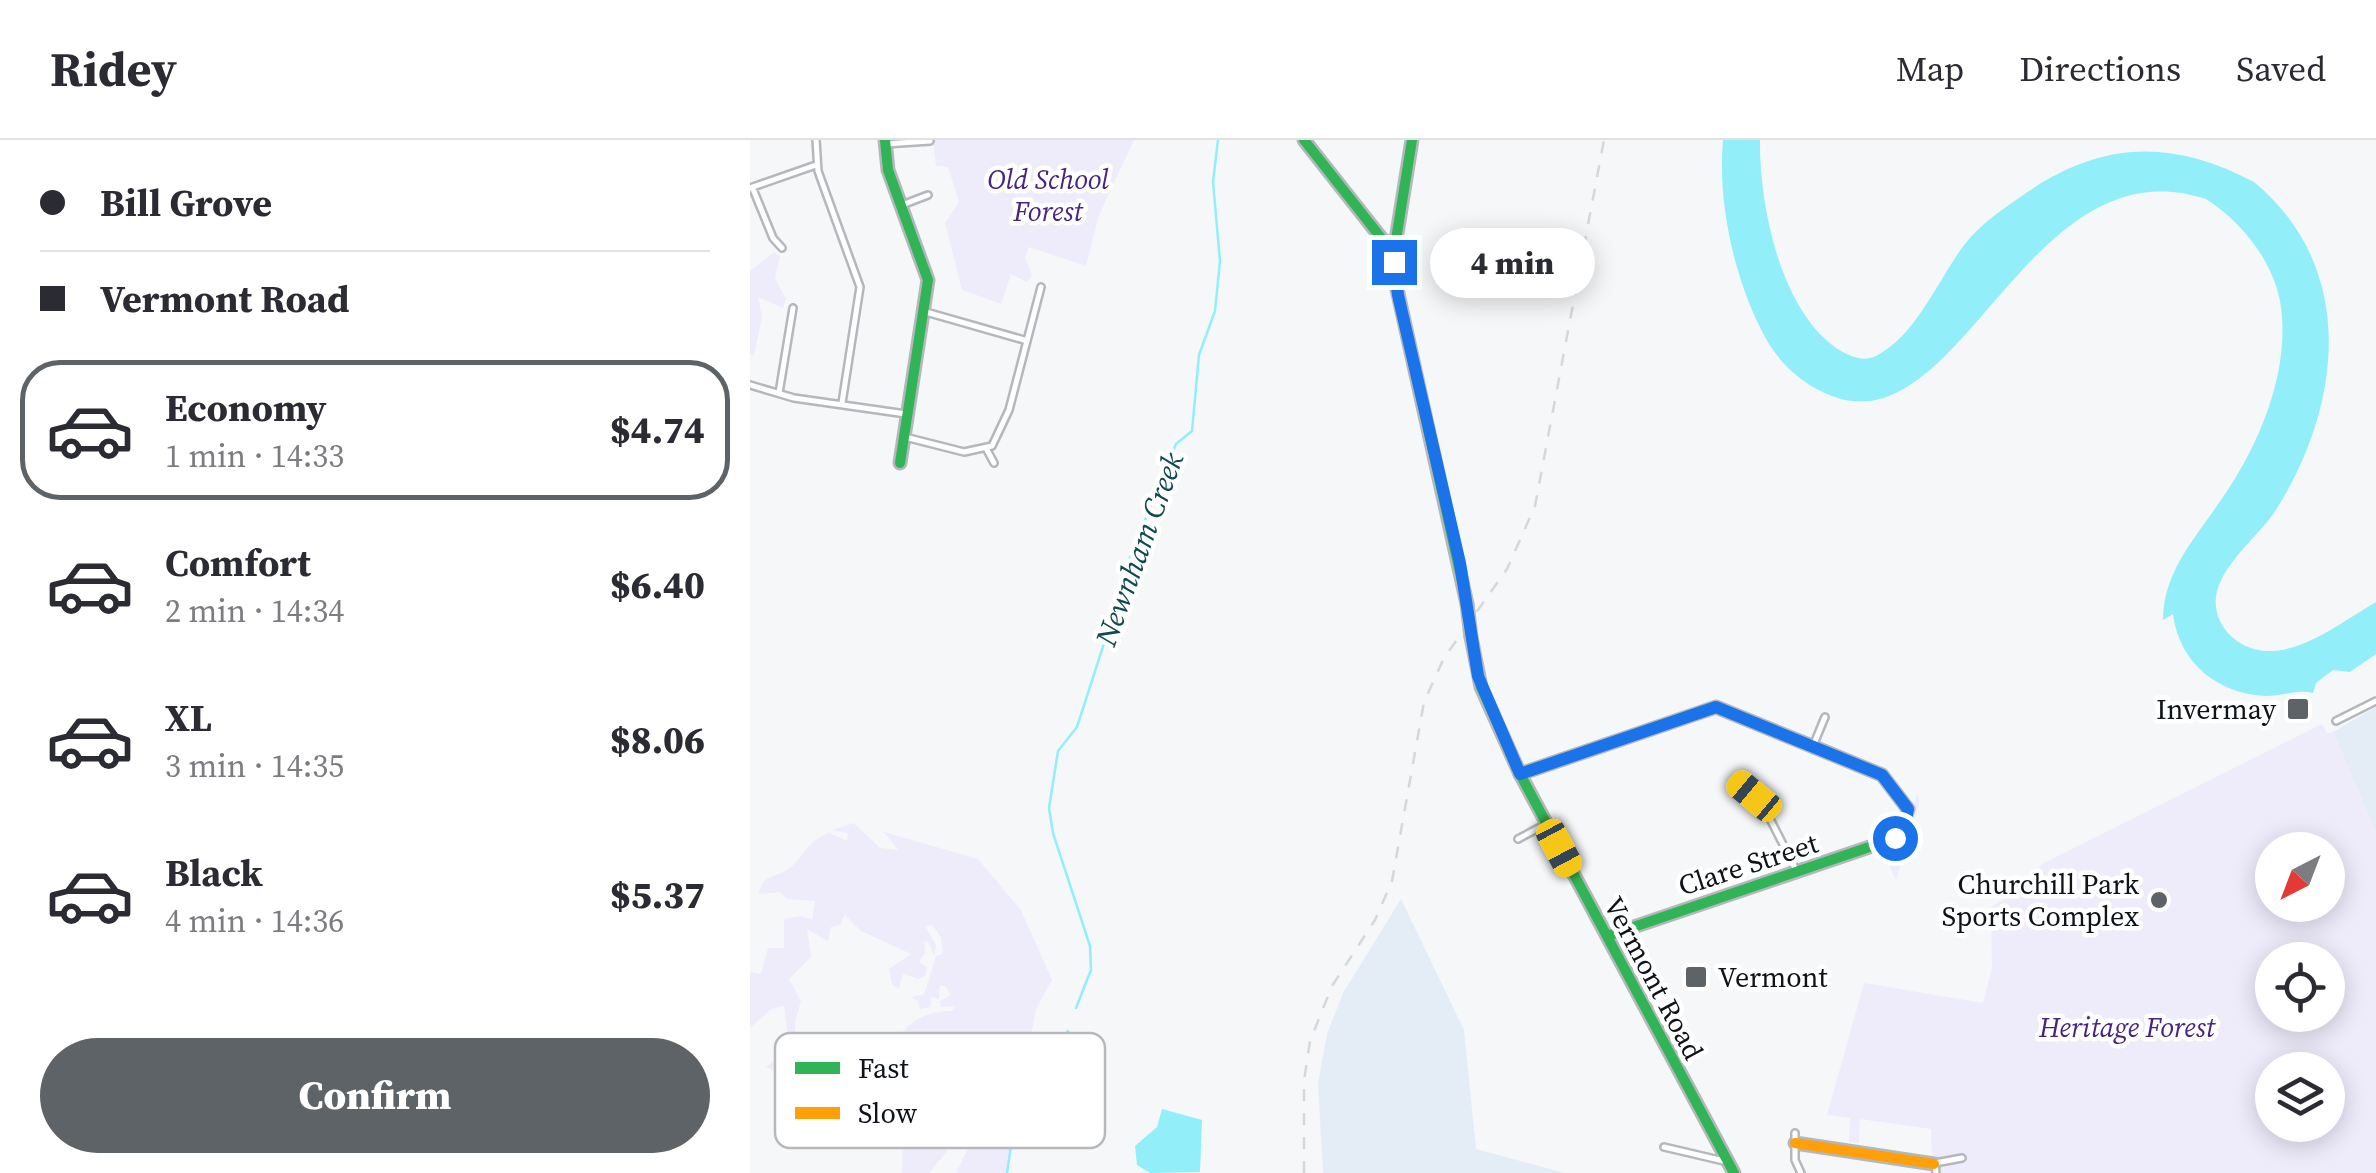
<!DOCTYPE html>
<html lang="en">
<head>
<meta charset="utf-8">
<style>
  body { margin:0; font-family:"Source Serif 4",serif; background:#f2f2f3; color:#2b2b33; height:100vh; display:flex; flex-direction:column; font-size:38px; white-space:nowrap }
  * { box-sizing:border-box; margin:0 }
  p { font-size:32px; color:#7c7c81 }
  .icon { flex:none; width:55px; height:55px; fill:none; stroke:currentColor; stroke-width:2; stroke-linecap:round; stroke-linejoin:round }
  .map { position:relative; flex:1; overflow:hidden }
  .side { display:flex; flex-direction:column; background:#fff; width:750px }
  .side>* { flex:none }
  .banner { display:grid; align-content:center; height:220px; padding:0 40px; background:#fff }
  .needle { width:65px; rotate:222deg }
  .fabs { position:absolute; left:1505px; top:692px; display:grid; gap:20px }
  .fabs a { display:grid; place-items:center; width:90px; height:90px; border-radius:50%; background:#fff; box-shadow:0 5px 25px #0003; font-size:50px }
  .end { position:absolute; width:45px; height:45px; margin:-22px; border:12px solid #1a73e8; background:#fff; box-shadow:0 0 0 5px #fff }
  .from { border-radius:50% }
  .bubble { position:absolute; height:70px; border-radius:35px; background:#fff; box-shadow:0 5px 25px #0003; font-size:32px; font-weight:800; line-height:70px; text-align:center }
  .car { position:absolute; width:30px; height:60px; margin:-30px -15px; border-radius:12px; box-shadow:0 0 8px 2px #0007; background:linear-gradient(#f5c518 24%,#345 0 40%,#f5c518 0 76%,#345 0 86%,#f5c518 0) }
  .banner b { display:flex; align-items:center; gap:35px; height:95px; font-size:38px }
  .banner b+b { border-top:2px solid #e1e1e2 }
  .banner i { width:25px; height:25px; background:#2b2b33 }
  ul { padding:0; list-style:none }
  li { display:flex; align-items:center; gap:30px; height:140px; margin:0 20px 15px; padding:0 20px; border:5px solid transparent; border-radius:40px }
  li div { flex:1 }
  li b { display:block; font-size:38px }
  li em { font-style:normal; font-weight:800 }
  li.current { border-color:#5e6367 }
  li>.icon { width:90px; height:90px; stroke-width:1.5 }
  .primary-button { display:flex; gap:20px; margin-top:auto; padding:20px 40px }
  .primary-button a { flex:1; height:115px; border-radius:60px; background:#5e6367; color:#fff; font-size:40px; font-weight:800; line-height:115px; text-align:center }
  header { display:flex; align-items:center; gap:60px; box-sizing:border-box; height:140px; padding:0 50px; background:#fff; border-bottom:2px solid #e1e1e2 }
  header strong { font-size:48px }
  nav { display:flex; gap:55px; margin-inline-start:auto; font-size:35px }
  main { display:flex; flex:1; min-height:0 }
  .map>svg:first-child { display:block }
  .built { fill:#e4edf6 }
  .green { fill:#eeecfb; fill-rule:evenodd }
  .water { fill:#92effa }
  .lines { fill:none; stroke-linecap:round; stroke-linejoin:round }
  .stream { stroke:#92effa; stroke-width:2.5 }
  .street-casing { stroke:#b4b8bc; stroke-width:10 }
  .fast-casing { stroke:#b4b8bc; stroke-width:15 }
  .slow-casing { stroke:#b4b8bc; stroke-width:15 }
  .street { stroke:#fefefe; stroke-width:5 }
  .fast { stroke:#30b455; stroke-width:10 }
  .slow { stroke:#ff9f0a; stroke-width:10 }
  .rail { stroke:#d6d7d8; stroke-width:2.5; stroke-dasharray:12 12; stroke-linecap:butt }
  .fast-bridge-casing { stroke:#b4b8bc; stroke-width:15; stroke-linecap:butt }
  .fast-bridge { stroke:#30b455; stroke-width:10 }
  .route { stroke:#1a73e8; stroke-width:12 }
  .poi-dot { fill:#5e6367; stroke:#fff; stroke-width:4 }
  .labels { text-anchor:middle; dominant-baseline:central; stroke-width:9; stroke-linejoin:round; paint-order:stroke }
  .park-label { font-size:28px; font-style:italic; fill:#462481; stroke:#fff }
  .poi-label { font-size:28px; fill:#0d1319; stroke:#fff; text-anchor:end }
  .street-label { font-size:28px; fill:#0d1319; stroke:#fff }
  .water-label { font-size:30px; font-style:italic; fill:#0e4a50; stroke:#fff }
  .key { fill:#fff; stroke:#b6b8ba; stroke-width:2.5 }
  .key-label { font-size:28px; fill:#0d1319 }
</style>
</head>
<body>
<header>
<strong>Ridey</strong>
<nav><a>Map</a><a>Directions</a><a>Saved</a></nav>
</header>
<main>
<section class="side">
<div class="banner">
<b><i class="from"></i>Bill Grove</b>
<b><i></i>Vermont Road</b>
</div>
<ul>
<li class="current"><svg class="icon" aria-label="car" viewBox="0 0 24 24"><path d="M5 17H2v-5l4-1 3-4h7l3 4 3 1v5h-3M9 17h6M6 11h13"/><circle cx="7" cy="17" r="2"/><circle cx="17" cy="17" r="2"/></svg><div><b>Economy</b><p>1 min · 14:33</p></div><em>$4.74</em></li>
<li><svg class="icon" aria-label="car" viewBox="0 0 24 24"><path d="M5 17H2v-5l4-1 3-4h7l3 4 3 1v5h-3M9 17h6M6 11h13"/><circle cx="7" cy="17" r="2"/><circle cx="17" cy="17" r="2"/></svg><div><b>Comfort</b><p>2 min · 14:34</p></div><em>$6.40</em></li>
<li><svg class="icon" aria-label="car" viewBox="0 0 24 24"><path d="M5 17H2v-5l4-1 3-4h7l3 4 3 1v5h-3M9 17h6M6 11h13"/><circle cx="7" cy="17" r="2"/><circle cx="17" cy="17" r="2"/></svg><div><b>XL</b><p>3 min · 14:35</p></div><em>$8.06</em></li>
<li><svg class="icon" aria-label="car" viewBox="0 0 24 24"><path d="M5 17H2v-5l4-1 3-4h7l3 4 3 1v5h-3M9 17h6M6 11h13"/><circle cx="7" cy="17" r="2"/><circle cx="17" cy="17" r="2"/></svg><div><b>Black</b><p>4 min · 14:36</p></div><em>$5.37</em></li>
</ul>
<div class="primary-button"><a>Confirm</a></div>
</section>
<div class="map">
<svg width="1626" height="1033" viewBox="0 0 1626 1033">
  <rect width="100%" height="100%" fill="#f5f7f9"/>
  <!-- built -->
  <path class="built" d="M1626 567V693L1583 592Z
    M651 759 714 890 726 1009 815 1033H573L568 943 577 894 593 853Z"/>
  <!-- green -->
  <path class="green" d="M183 0H384L349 75 336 126 279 107 275 118 282 135 277 142 261 134 251 164 212 150 195 83 209 62 198 27 186 26Z
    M24 112 30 116 25 138 36 159 33 168 8 157 12 177 4 216 0 214V131Z
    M1572 584 1577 593 1583 592 1626 693V1033H1190L1182 1014 1181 989 1110 979 1109 1003 1099 1002 1100 978 1077 975 1114 843 1233 863 1242 828 1241 767 1274 746 1292 724ZM1522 710H1578V765H1522ZM1522 820H1578V875H1522ZM1522 930H1578V985H1522Z
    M1168 653 1169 665 1146 740 1140 727Z
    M104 683 130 708 148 710 134 692 228 719 271 770 302 840 286 869 281 896 264 894 235 931 222 937 218 969 207 981 199 982 198 1010 179 1033H152L153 1001 166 975 151 895C160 879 184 870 202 871L206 866 191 867 190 861 201 855 195 846H190L189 859 181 857 180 867 170 869 168 861 160 857 174 855 186 816 193 814 191 797 182 785 175 786 186 805 184 816 178 801 174 802 175 813 169 822 177 827 175 836 168 839 153 833 149 849 142 844 139 829 161 814 111 791 95 775 90 785 81 787 78 801 57 789 61 817 39 839 51 861 45 882 46 978 34 972 38 936 16 927 39 908 34 866 21 869 0 888V832L11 834 18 808H34V779L51 776 62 780 65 761 37 759 30 752 8 754 13 742C22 734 34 734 42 726 56 712 58 701 79 693L97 701 98 693 82 690Z
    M280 913H290L296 919 285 937 287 949 274 959 273 976 262 983 256 1033H206L251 941Z"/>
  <!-- water -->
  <path class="water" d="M973 0H1010C1009 65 1031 175 1091 211 1102 217 1114 222 1126 216 1167 195 1188 139 1215 104 1232 82 1256 67 1279 51 1355 0 1424 0 1504 42 1608 128 1592 265 1526 370 1509 396 1470 425 1466 457 1464 472 1471 487 1482 497 1527 536 1587 484 1626 462V514L1600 532 1583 530 1566 543 1563 553C1548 549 1532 556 1516 556 1468 554 1429 523 1423 474L1413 480C1413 432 1446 397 1471 360 1509 306 1542 229 1530 161 1522 120 1491 81 1456 59 1277 0 1212 306 1082 256 1056 246 1034 228 1019 204 986 148 967 65 973 0Z
    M412 969 452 980 450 1032 400 1033 387 1025 385 1006 407 987Z"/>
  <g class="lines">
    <!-- stream -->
    <path class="stream" d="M326 868 341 830 340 806 303 693 299 668 308 611 327 587 360 485 379 456V420L426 304 442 291 449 215 465 171 470 121 463 42 468 0
      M257 1033 265 978 318 891"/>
    <!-- street casing -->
    <g class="street-casing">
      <path id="street" d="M66 0 68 31 110 147 92 263
        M135 4 180 1
        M0 48 66 25
        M3 49 23 98 32 108
        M152 65 178 55
        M176 172 274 200
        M0 245 44 258 156 274
        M29 253 43 168
        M155 297 214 312 242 306 259 270 291 147
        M237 310 244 323
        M1586 581 1626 561
        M1063 606 1075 577
        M988 642 1013 665 1047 732
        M768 699 796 684
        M1045 993V1020L1051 1033
        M914 1007 978 1022
        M1186 1033 1185 1023 1212 1018"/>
    </g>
    <!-- fast casing -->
    <g class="fast-casing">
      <path id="fast" d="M135 0 138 30 178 140 150 323
        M554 0 632 99 645 106
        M662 0 645 106V140L717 464
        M721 497 731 547 770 634 984 1033
        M857 796 1149 697 1158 669 1132 635 1064 607"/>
    </g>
    <!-- slow casing -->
    <g class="slow-casing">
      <path id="slow" d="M770 634 966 567 1064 607
        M1045 1003 1184 1024"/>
    </g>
    <!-- street -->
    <use href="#street" class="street"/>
    <!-- fast -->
    <use href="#fast" class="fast"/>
    <!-- slow -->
    <use href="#slow" class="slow"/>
    <!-- rail -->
    <path class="rail" d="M554 1033V941L560 901 582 846 625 780 642 741 674 562 694 518 757 429 785 366 854 0"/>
    <!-- fast-bridge casing -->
    <g class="fast-bridge-casing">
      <path id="fast-bridge" d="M717 464 721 497"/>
    </g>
    <!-- fast-bridge -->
    <use href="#fast-bridge" class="fast-bridge"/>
  </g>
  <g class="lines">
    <!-- route -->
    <path class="route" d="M644 122 648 155 710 423 728 536 770 634 966 567 1132 635 1158 669 1153 695 1145 698"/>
  </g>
  <!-- markers -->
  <g class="poi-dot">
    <rect x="1536" y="557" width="24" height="24" rx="5"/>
    <circle cx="1409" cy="760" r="10"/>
    <rect x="934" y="825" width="24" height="24" rx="5"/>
  </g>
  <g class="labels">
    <!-- park labels -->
    <g class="park-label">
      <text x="298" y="39">Old School<tspan x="298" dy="32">Forest</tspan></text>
      <text x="1377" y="887">Heritage Forest</text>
    </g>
    <!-- poi labels -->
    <g class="poi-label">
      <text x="1526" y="569">Invermay</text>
      <text x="1389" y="744">Churchill Park<tspan x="1389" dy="32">Sports Complex</tspan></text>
      <text x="968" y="837" text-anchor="start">Vermont</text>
    </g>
    <!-- street labels -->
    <g class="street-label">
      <text transform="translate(998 724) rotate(-18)">Clare Street</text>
      <text transform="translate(904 838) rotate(62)">Vermont Road</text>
    </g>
    <!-- water labels -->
    <g class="water-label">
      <text transform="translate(389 409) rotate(-70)">Newnham Creek</text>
    </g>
  </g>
  <!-- legend -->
  <rect x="25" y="893" width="330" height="115" rx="15" class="key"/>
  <rect x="45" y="922" width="45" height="12" fill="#30b455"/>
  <rect x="45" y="967" width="45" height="12" fill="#ff9f0a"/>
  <g class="key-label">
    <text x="108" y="938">Fast</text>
    <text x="108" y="983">Slow</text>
  </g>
</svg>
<div class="fabs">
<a><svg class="needle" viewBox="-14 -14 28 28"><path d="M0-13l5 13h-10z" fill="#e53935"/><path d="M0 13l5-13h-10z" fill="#7c7c81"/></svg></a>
<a><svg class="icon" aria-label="locate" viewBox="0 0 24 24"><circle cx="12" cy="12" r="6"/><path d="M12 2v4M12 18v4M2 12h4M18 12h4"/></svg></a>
<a><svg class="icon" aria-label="layers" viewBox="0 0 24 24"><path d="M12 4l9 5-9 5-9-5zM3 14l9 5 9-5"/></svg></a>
</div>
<i class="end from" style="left:1145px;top:698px"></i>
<i class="end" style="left:644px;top:122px"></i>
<div class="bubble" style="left:680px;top:88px;width:165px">4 min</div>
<i class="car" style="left:1004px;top:656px;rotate:310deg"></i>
<i class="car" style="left:809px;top:708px;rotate:152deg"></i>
</div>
</main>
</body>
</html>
